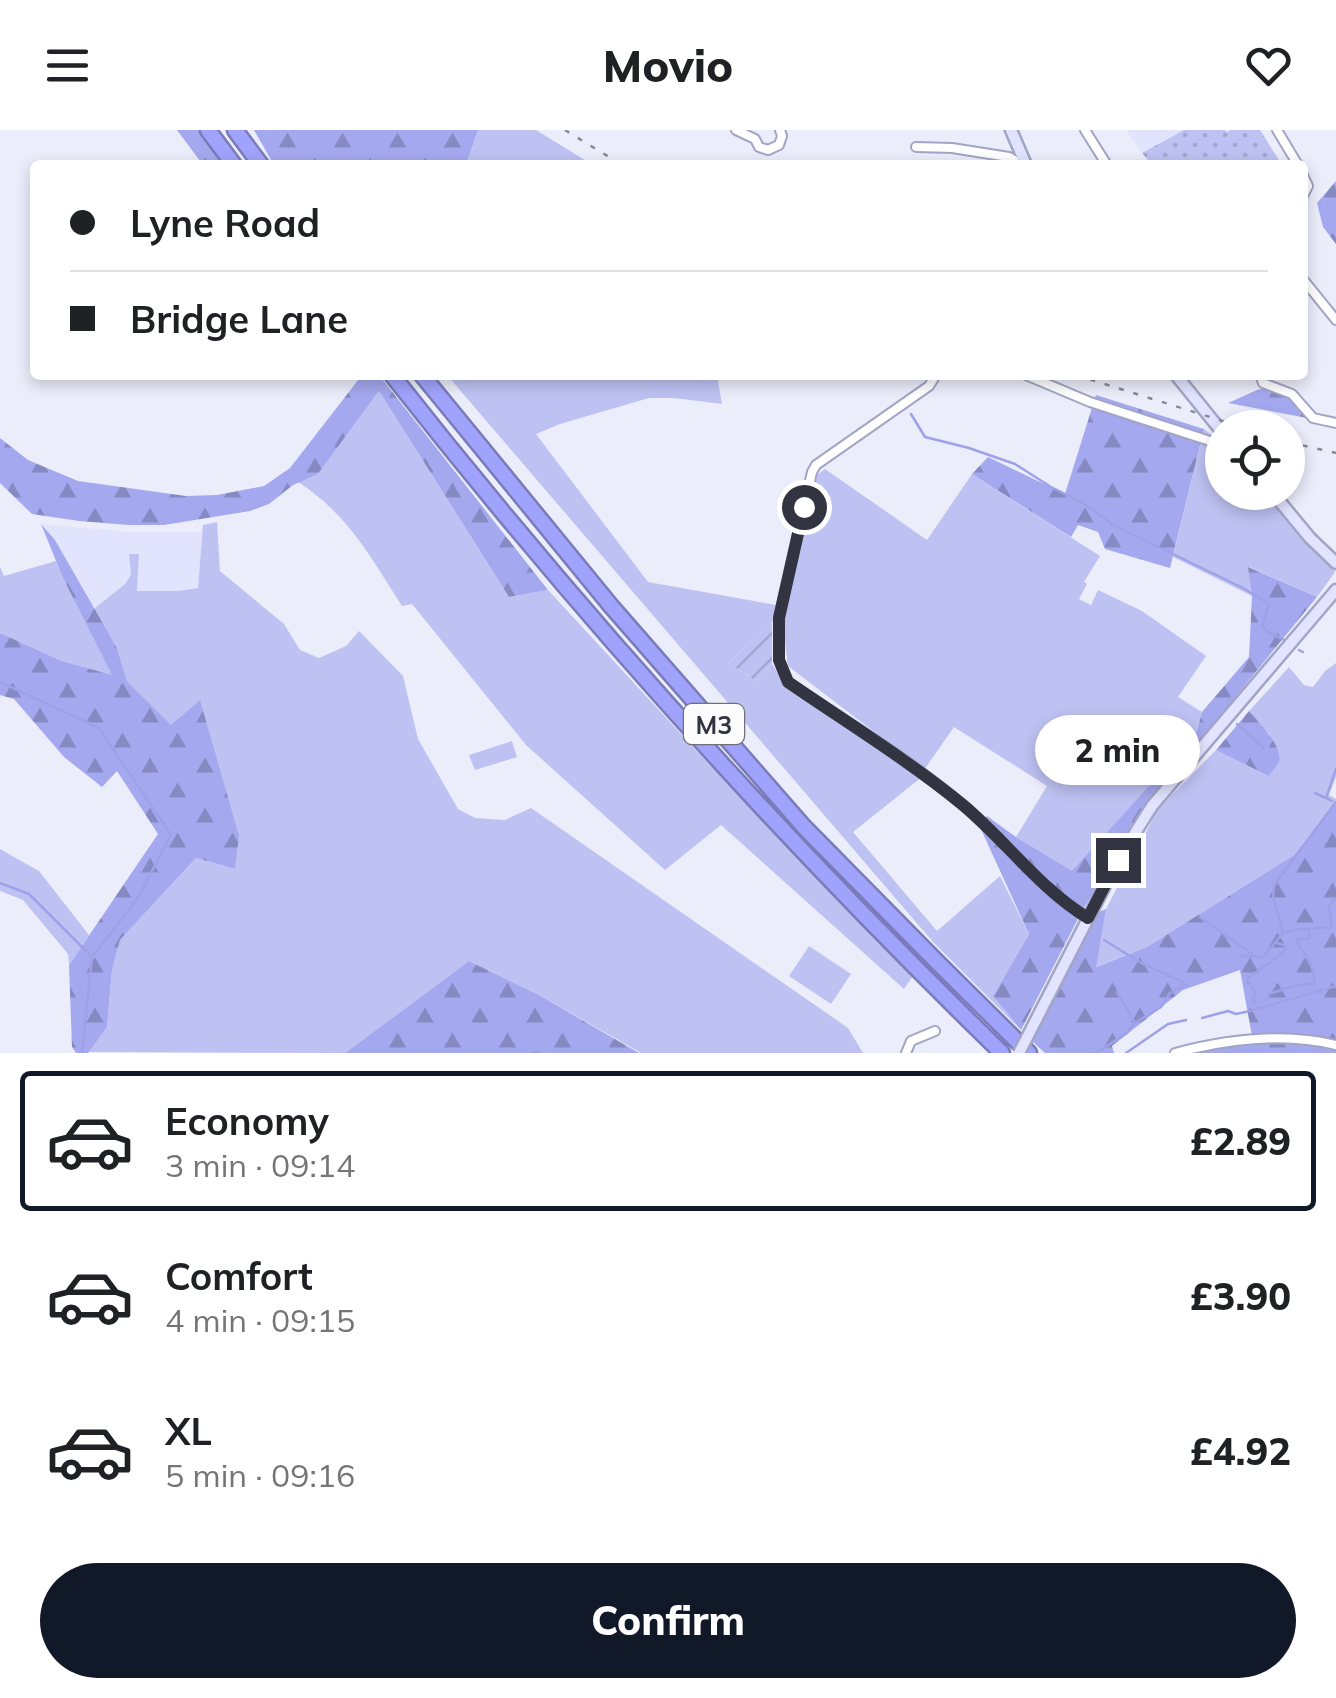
<!DOCTYPE html>
<html lang="en">
<head>
<meta charset="utf-8">
<style>
  body { margin:0; font-family:Mulish,sans-serif; background:#f6f6f6; color:#202124; height:100vh; display:flex; flex-direction:column; font-size:38px; white-space:nowrap }
  * { box-sizing:border-box; margin:0 }
  p { font-size:32px; color:#757577 }
  .icon { flex:none; width:55px; height:55px; fill:none; stroke:currentColor; stroke-width:2; stroke-linecap:round; stroke-linejoin:round }
  .map { position:relative; height:923px; overflow:hidden }
  .side { display:flex; flex-direction:column; background:#fff; flex:1 }
  .side>* { flex:none }
  .guide { position:absolute; left:30px; top:30px; width:1278px; height:220px; border-radius:10px; box-shadow:0 5px 15px #0003; display:grid; align-content:center; height:220px; padding:0 40px; background:#fff }
  .buttons { position:absolute; left:1205px; top:280px; display:grid; gap:20px }
  .buttons a { display:grid; place-items:center; width:100px; height:100px; border-radius:50%; background:#fff; box-shadow:0 5px 15px #0003; font-size:50px }
  .end { position:absolute; width:45px; height:45px; margin:-22px; border:12px solid #333441; background:#fff; box-shadow:0 0 0 5px #fff }
  .from { border-radius:50% }
  .bubble { position:absolute; height:70px; border-radius:35px; background:#fff; box-shadow:0 5px 15px #0003; font-size:32px; font-weight:800; line-height:70px; text-align:center }
  .guide b { display:flex; align-items:center; gap:35px; height:95px; font-size:38px }
  .guide b+b { border-top:2px solid #e0e0e0 }
  .guide i { width:25px; height:25px; background:#202124 }
  ul { padding:18px 0 0; list-style:none }
  li { display:flex; align-items:center; gap:30px; height:140px; margin:0 20px 15px; padding:0 20px; border:5px solid transparent; border-radius:10px }
  li div { flex:1 }
  li b { display:block; font-size:38px }
  li em { font-style:normal; font-weight:800 }
  li.on { border-color:#111827 }
  li>.icon { width:90px; height:90px; stroke-width:1.5 }
  .action { display:flex; gap:20px; margin-top:auto; padding:20px 40px }
  .action a { flex:1; height:115px; border-radius:60px; background:#111827; color:#fff; font-size:40px; font-weight:800; line-height:115px; text-align:center }
  header { display:flex; justify-content:space-between; align-items:center; height:130px; padding:0 40px; background:#fff; font-size:45px; font-weight:800 }
  .map>svg:first-child { display:block }
  .built { fill:#e1e4fc }
  .grass { fill:#bec2f2 }
  .forest { fill:url(#forest-firs) }
  .park { fill:url(#park-dots) }
  .garden { fill:url(#garden-furrows) }
  .lines { fill:none; stroke-linecap:round; stroke-linejoin:round }
  .stream { stroke:#9ea1e7; stroke-width:2.5 }
  .street-casing { stroke:#a2a5c5; stroke-width:12 }
  .secondary-casing { stroke:#a2a5c5; stroke-width:15 }
  .highway-casing { stroke:#7a7cba; stroke-width:19 }
  .street { stroke:#fff; stroke-width:8 }
  .secondary { stroke:#e2e3fe; stroke-width:10 }
  .highway { stroke:#a0a3fb; stroke-width:14 }
  .rail { stroke:#888997; stroke-width:2.5; stroke-dasharray:5 10; stroke-linecap:butt }
  .secondary-bridge-casing { stroke:#a2a5c5; stroke-width:15; stroke-linecap:butt }
  .secondary-bridge { stroke:#e2e3fe; stroke-width:10 }
  .route { stroke:#333441; stroke-width:12 }
  .labels { text-anchor:middle; dominant-baseline:central; stroke-width:8; stroke-linejoin:round; paint-order:stroke }
  .shield { fill:#fbfbfb; stroke:#6f7079; stroke-width:2.5 }
  .shield-label { font-size:25px; font-weight:bold; fill:#333441 }
</style>
</head>
<body>
<header><svg class="icon" aria-label="menu" viewBox="0 0 24 24"><path d="M4 6h16M4 12h16M4 18h16"/></svg>Movio<svg class="icon" aria-label="heart" viewBox="0 0 24 24"><path d="M12 20l-8-8c-3-5 5-10 8-4 3-6 11-1 8 4z"/></svg></header>
<div class="map">
<svg width="1336" height="923" viewBox="0 0 1336 923">
  <defs>
    <pattern id="forest-firs" width="22" height="20" patternUnits="userSpaceOnUse" patternTransform="scale(2.5)"><rect width="22" height="20" fill="#a4a8ee"/><path d="M5 1l3.5 6h-7zM16 11l3.5 6h-7z" fill="#868ac2"/></pattern>
    <pattern id="park-dots" width="8" height="8" patternUnits="userSpaceOnUse" patternTransform="scale(2.5)"><rect width="8" height="8" fill="#bec2f2"/><path d="M2 2h.1M6 6h.1" fill="none" stroke="#a4a7d1" stroke-width="1.8" stroke-linecap="round"/></pattern>
    <pattern id="garden-furrows" width="10" height="10" patternUnits="userSpaceOnUse" patternTransform="scale(2.5)"><rect width="10" height="10" fill="#bec2f2"/><path d="M-1 1l2-2M0 10L10 0M9 11l2-2" fill="none" stroke="#a4a7d1"/></pattern>
  </defs>
  <rect width="100%" height="100%" fill="#ecedfb"/>
  <!-- built -->
  <path class="built" d="M1126 0H1184L1142 23Z
    M41 394 130 402H203L198 459 178 461H137L139 424H129L131 445 125 454 94 479 55 410Z"/>
  <!-- grass -->
  <path class="grass" d="M478 0H536L593 35H466Z
    M447 245H717L722 274 674 268H649L560 294 536 304 648 452 776 475 772 493 728 533 756 551 772 534 788 558 922 647 853 702 937 801 1000 746 1029 804 993 866 1021 900 933 812Z
    M379 261 509 467 548 460 706 631 913 846 904 859 721 695 665 740 526 615 412 474 402 476C371 428 348 384 298 352L318 344Z
    M1204 299 1222 313V362L1267 363 1290 393 1335 442 1317 467 1249 437 1252 466 1173 427Z
    M825 339 927 410 972 344 1100 426 1084 452 1087 454 1079 469 1091 475 1098 460 1142 481 1206 526 1178 567 1202 582 1196 604 1072 742 1016 707 1047 656 954 597 924 640 788 536 783 494 817 345Z
    M217 392 220 441 284 494 300 520 319 528 346 516 359 501 403 546 418 609 458 679 475 688 505 690 531 678 848 898 863 923H641L539 865 469 831 345 923 87 922 107 897 112 840 120 810 196 728 235 739 199 571 171 596 127 551 117 518 94 479 125 454 131 445 129 424H139L137 461H178L198 458 203 395Z
    M56 431 63 448 113 546 62 531 0 503V437L4 446Z
    M1336 533V647L1329 665 1336 669V673L1294 725 1147 817 1095 837 1106 779 1158 679 1216 620 1269 645 1270 605 1249 581 1289 537 1304 555 1313 557 1325 541Z
    M512 611 517 627 475 640 469 625Z
    M0 719 39 741 89 805 69 835 68 824 23 770 0 761Z
    M809 816 851 844 831 874 789 846Z"/>
  <!-- forest -->
  <path class="forest" d="M177 0H202L227 35H203Z
    M254 0H478L466 35H274Z
    M1336 51V114L1323 97 1317 73Z
    M362 245H379L548 460 509 467 379 261 318 344 293 355 269 374 250 381 164 395H129L79 391 32 384 0 353V308L28 330 78 351 186 366 217 365 264 356 290 338Z
    M1264 258 1292 268 1307 288 1228 273 1257 260Z
    M1096 265 1204 299 1170 438 1105 419 1098 402 1078 395 1071 407 972 344 988 327 1065 364Z
    M41 394 55 410 117 518 127 551 171 595 200 570 239 706 235 739 196 728 120 810 112 840 107 897 88 923H76L72 917 69 835 158 704 117 641 102 657 64 627 14 569 0 565V503L62 531 112 545 63 448Z
    M1248 437 1317 467 1147 675 1081 783 1021 900 993 866 1029 804 979 695 987 686 1016 707 1072 741 1196 604 1202 582 1249 527 1252 466Z
    M1249 581C1258 591 1283 616 1279 632 1279 633 1269 645 1269 646L1216 620Z
    M1336 673V923H1193L1252 906 1240 840 1183 860 1112 916 1114 923H1045L1031 910 1094 784 1106 779 1096 837 1147 817 1294 725Z
    M469 831 539 865 639 923H345Z"/>
  <!-- park -->
  <path class="park" d="M1184 0H1225L1227 2 1231 0H1260L1282 35H1152L1142 23Z"/>
  <!-- garden -->
  <path class="garden" d="M772 493V534L756 551 728 533Z"/>
  <g class="lines">
    <!-- stream -->
    <path class="stream" d="M911 284 925 307 969 318 1015 334 1051 357 1083 373 1115 396 1243 458 1269 474 1262 496 1268 502 1284 510
      M1299 520 1303 522
      M0 552 99 598 171 705 136 771 92 827 82 923
      M1237 594 1264 618
      M1315 663 1326 668
      M1332 671 1326 668 1336 639
      M0 753 29 764 91 826
      M1200 787 1252 824
      M1283 803 1294 800 1332 797 1329 776 1336 768
      M1104 810 1143 834 1183 852 1184 855
      M1241 828 1242 826 1263 827 1283 803 1273 766 1274 755 1336 672
      M1250 854 1247 852 1248 848 1283 823 1286 818 1284 815 1276 813
      M1252 857 1256 862 1253 869 1255 873
      M1117 862 1134 891
      M1268 867 1269 864 1294 856 1315 853 1311 834 1296 811 1298 809H1308L1310 807 1308 799
      M1202 888 1228 881 1236 884 1250 881 1336 856
      M531 923 537 921 540 923
      M1096 923 1127 903 1135 893 1161 877 1170 863 1188 854
      M1126 923 1168 894 1186 890"/>
    <!-- street casing -->
    <g class="street-casing">
      <path id="street" d="M736 0 755 9 759 17 768 20 779 15 782 6 780 0
        M1085 0 1107 35
        M1277 0 1298 35
        M916 17 952 18 1009 27 1014 30 1015 35
        M1302 43 1308 56 1302 68
        M1302 148 1336 190
        M936 245 929 256 816 335 812 342 779 487V530L788 552C846 592 909 629 963 675 1006 711 1040 759 1088 788
        M1026 245 1090 272 1213 312H1222
        M1260 245 1263 253 1292 264 1313 288 1336 293
        M906 923 911 911 935 901
        M1175 923C1228 909 1283 902 1336 915"/>
    </g>
    <!-- secondary casing -->
    <g class="secondary-casing">
      <path id="secondary" d="M1011 0 1026 35
        M1176 245 1222 302
        M1272 362 1310 408 1336 433
        M1036 890 1118 730 1152 676 1336 460"/>
    </g>
    <!-- highway casing -->
    <g class="highway-casing">
      <path id="highway" d="M208 0 234 35
        M235 0 261 35
        M392 245C580 484 784 711 1002 923
        M422 245 611 476 804 697 937 832 1029 923"/>
    </g>
    <!-- street -->
    <use href="#street" class="street"/>
    <!-- secondary -->
    <use href="#secondary" class="secondary"/>
    <!-- highway -->
    <use href="#highway" class="highway"/>
    <!-- rail -->
    <path class="rail" d="M565 0 622 35
      M1076 245 1245 298
      M1288 312 1336 323"/>
    <!-- secondary-bridge casing -->
    <g class="secondary-bridge-casing">
      <path id="secondary-bridge" d="M1019 923 1036 890"/>
    </g>
    <!-- secondary-bridge -->
    <use href="#secondary-bridge" class="secondary-bridge"/>
  </g>
  <g class="lines">
    <!-- route -->
    <path class="route" d="M804 377 779 488V530L788 552C846 592 908 630 963 675 1006 711 1040 759 1088 788L1118 730"/>
  </g>
  <g class="labels">
    <!-- shield labels -->
    <rect class="shield" x="684" y="574" width="60" height="40" rx="8"/>
    <g class="shield-label">
      <text x="714" y="594">M3</text>
    </g>
  </g>
</svg>
<div class="buttons">
<a><svg class="icon" aria-label="locate" viewBox="0 0 24 24"><circle cx="12" cy="12" r="6"/><path d="M12 2v4M12 18v4M2 12h4M18 12h4"/></svg></a>
</div>
<i class="end from" style="left:804px;top:377px"></i>
<i class="end" style="left:1118px;top:730px"></i>
<div class="bubble" style="left:1035px;top:585px;width:165px">2 min</div>
<div class="guide">
<b><i class="from"></i>Lyne Road</b>
<b><i></i>Bridge Lane</b>
</div>
</div>
<section class="side">
<ul>
<li class="on"><svg class="icon" aria-label="car" viewBox="0 0 24 24"><path d="M5 17H2v-5l4-1 3-4h7l3 4 3 1v5h-3M9 17h6M6 11h13"/><circle cx="7" cy="17" r="2"/><circle cx="17" cy="17" r="2"/></svg><div><b>Economy</b><p>3 min · 09:14</p></div><em>£2.89</em></li>
<li><svg class="icon" aria-label="car" viewBox="0 0 24 24"><path d="M5 17H2v-5l4-1 3-4h7l3 4 3 1v5h-3M9 17h6M6 11h13"/><circle cx="7" cy="17" r="2"/><circle cx="17" cy="17" r="2"/></svg><div><b>Comfort</b><p>4 min · 09:15</p></div><em>£3.90</em></li>
<li><svg class="icon" aria-label="car" viewBox="0 0 24 24"><path d="M5 17H2v-5l4-1 3-4h7l3 4 3 1v5h-3M9 17h6M6 11h13"/><circle cx="7" cy="17" r="2"/><circle cx="17" cy="17" r="2"/></svg><div><b>XL</b><p>5 min · 09:16</p></div><em>£4.92</em></li>
</ul>
<div class="action"><a>Confirm</a></div>
</section>
</body>
</html>
